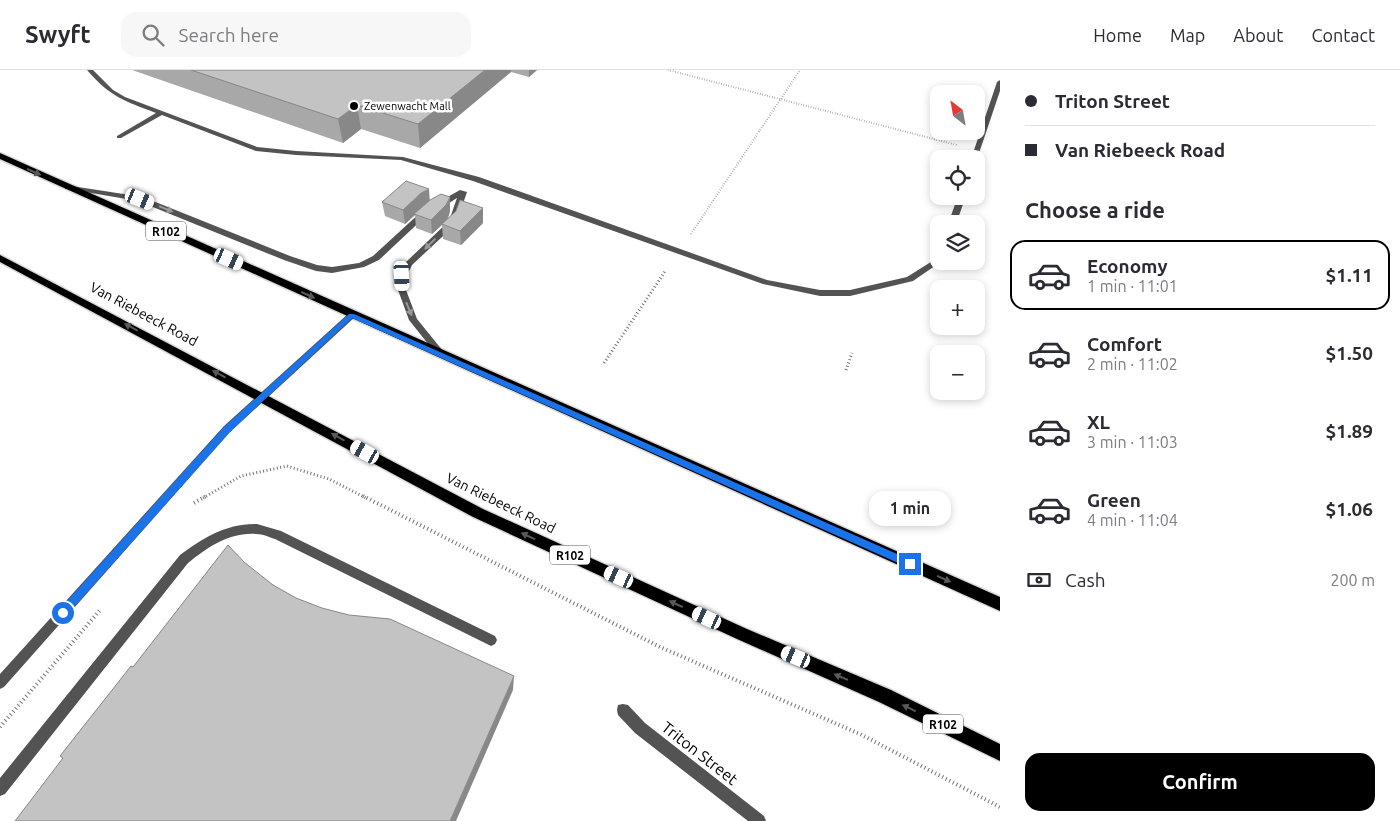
<!DOCTYPE html>
<html lang="en">
<head>
<meta charset="utf-8">
<style>
  body { margin:0; font-family:Ubuntu,sans-serif; background:#f7f7f7; color:#2b2b33; height:100vh; display:flex; flex-direction:column; font-size:19px; white-space:nowrap }
  * { box-sizing:border-box; margin:0 }
  p { font-size:16px; color:#7c7c81 }
  .icon { flex:none; width:28px; height:28px; fill:none; stroke:currentColor; stroke-width:2; stroke-linecap:round; stroke-linejoin:round }
  .map { position:relative; flex:1; overflow:hidden }
  .details { display:flex; flex-direction:column; background:#fff; width:400px }
  .details>* { flex:none }
  .hud { display:grid; align-content:center; height:110px; padding:0 25px; background:#fff }
  .needle { width:32px; rotate:329deg }
  .tools { position:absolute; left:930px; top:15px; display:grid; gap:10px }
  .tools a { display:grid; place-items:center; width:55px; height:55px; border-radius:10px; background:#fff; box-shadow:0 2px 8px #0003; font-size:25px }
  .end { position:absolute; width:22px; height:22px; margin:-11px; border:6px solid #1a73e8; background:#fff; box-shadow:0 0 0 2px #fff }
  .from { border-radius:50% }
  .bubble { position:absolute; height:35px; border-radius:15px; background:#fff; box-shadow:0 2px 8px #0003; font-size:16px; font-weight:700; line-height:35px; text-align:center }
  .car { position:absolute; width:15px; height:30px; margin:-15px -8px; border-radius:6px; box-shadow:0 0 4px 1px #0007; background:linear-gradient(#fff 24%,#345 0 40%,#fff 0 76%,#345 0 86%,#fff 0) }
  .hud b { display:flex; align-items:center; gap:18px; height:48px; font-size:19px }
  .hud b+b { border-top:1px solid #e1e1e2 }
  .hud i { width:12px; height:12px; background:#2b2b33 }
  ul { padding:0; list-style:none }
  li { display:flex; align-items:center; gap:15px; height:70px; margin:0 10px 8px; padding:0 15px; border:2px solid transparent; border-radius:15px }
  li div { flex:1 }
  li b { display:block; font-size:19px }
  li em { font-style:normal; font-weight:700 }
  li.active { border-color:#000 }
  li>.icon { width:45px; height:45px; stroke-width:1.5 }
  h2 { padding:0 25px; font-size:22px; line-height:60px }
  .pay { display:flex; align-items:center; gap:12px; height:55px; padding:0 25px; font-size:19px }
  .pay p { margin-inline-start:auto }
  .button { display:flex; gap:10px; margin-top:auto; padding:10px 25px }
  .button a { flex:1; height:58px; border-radius:15px; background:#000; color:#fff; font-size:20px; font-weight:700; line-height:58px; text-align:center }
  header { display:flex; align-items:center; gap:30px; box-sizing:border-box; height:70px; padding:0 25px; background:#fff; border-bottom:1px solid #e1e1e2 }
  header strong { font-size:24px }
  nav { display:flex; gap:28px; margin-inline-start:auto; font-size:18px }
  .search { width:350px; height:45px; background:#f7f7f7; display:flex; align-items:center; gap:12px; box-sizing:border-box; padding:0 18px; border-radius:15px; color:#7c7c81; font-size:19px }
  main { display:flex; flex:1; min-height:0 }
  .map>svg:first-child { display:block }
  .lines { fill:none; stroke-linecap:round; stroke-linejoin:round }
  .primary-casing { stroke:#dbdbdb; stroke-width:3 }
  .path-far2 { stroke:#757575; stroke-width:2; stroke-dasharray:0.5 2; stroke-linecap:butt }
  .path-far1 { stroke:#757575; stroke-width:3; stroke-dasharray:1 2.5; stroke-linecap:butt }
  .path { stroke:#757575; stroke-width:4; stroke-dasharray:1 3; stroke-linecap:butt }
  .service { fill:#535353; fill-rule:evenodd }
  .primary { fill:#000; fill-rule:evenodd }
  .wall { fill:#a8a8a8 }
  .shaded-wall { fill:#888 }
  .building { fill:#c3c3c3; stroke:#888 }
  .oneway { fill:#595959 }
  .oneway2 { fill:#989898 }
  .route { fill:#1a73e8 }
  .poi-dot { fill:#000; stroke:#fff; stroke-width:2 }
  .labels { text-anchor:middle; dominant-baseline:central; stroke-width:5; stroke-linejoin:round; paint-order:stroke }
  .far-poi-label { font-size:11px; fill:#000; stroke:#fff; text-anchor:start }
  .shield { fill:#fff; stroke:#4c4c4c; stroke-width:1 }
  .shield-label { font-size:12px; font-weight:bold; fill:#000 }
  .street-label { font-size:14px; fill:#000; stroke:#fff }
  .near-street-label { font-size:16px; fill:#000; stroke:#fff }
</style>
</head>
<body>
<header>
<strong>Swyft</strong>
<div class="search"><svg class="icon" aria-label="search" viewBox="0 0 24 24"><circle cx="10" cy="10" r="6"/><path d="M15 15l6 6"/></svg>Search here</div>
<nav><a>Home</a><a>Map</a><a>About</a><a>Contact</a></nav>
</header>
<main>
<div class="map">
<svg width="1000" height="751" viewBox="0 0 1000 751">
  <rect width="100%" height="100%" fill="#fff"/>
  <g class="lines">
    <!-- primary casing -->
    <g class="primary-casing">
      <path id="primary" d="M0 83 1000 527V541L0 89Z
        M0 185 483 439 747 559 891 620 1000 674V691L879 632 737 569 473 447 0 192Z"/>
    </g>
    <!-- path-far2 -->
    <path class="path-far2" d="M668 0 957 75
      M691 164 800 0"/>
    <!-- path-far1 -->
    <path class="path-far1" d="M604 293 666 200
      M846 300 852 283
      M203 428 241 406 287 396 329 409 366 428"/>
    <!-- path -->
    <path class="path" d="M363 426 660 577 860 664 1000 737
      M194 433 206 426
      M0 657 101 539"/>
    <!-- service -->
    <path class="service" d="M87 0H93L113 20 125 27 257 77 296 81 403 87 479 107 767 210 820 220H850L907 207 934 190 936 187 939 186V191H942L913 211 850 226H820L763 214 473 111 401 90 296 85 256 81 162 45 121 68H117V66L156 43C125 31 110 27 87 0Z
      M1000 10V21L977 89 976 91V89H971L997 12Z
      M65 115 143 127 290 186 317 195 332 197 359 193 373 186 422 141H428L429 143 379 190 364 197 332 203 316 201 284 190 138 131 68 119H65Z
      M460 120 467 122 456 154 412 195 406 207V220L417 249 443 281 445 283 440 286 437 285 409 250 398 220V207L406 192 449 151 457 128 441 138H435V134Z
      M958 126H966L956 154H948Z
      M352 242 355 243 356 245 355 247 230 362 4 617 0 619V604L224 356 349 243Z
      M257 454 281 461 495 566 497 570 495 574 491 576 487 574 275 469C269 467 263 464 256 464 230 462 208 477 188 493L5 724 0 726V708L180 485C203 468 227 453 257 454Z
      M623 634 628 635 645 653 764 746 766 751H748L635 663 618 645 617 640 618 635Z"/>
    <!-- primary -->
    <use href="#primary" class="primary"/>
  </g>
  <!-- wall -->
  <path class="wall" d="M132 0H537L529 7 511 2 420 78 361 59 343 73Z
    M450 127V141L448 149 483 153 461 175 443 169 442 155 432 164 416 158 415 145 405 154 385 146 382 132 430 130Z"/>
  <!-- shaded-wall -->
  <path class="shaded-wall" d="M485 0H511V2L420 78 418 54Z
    M529 0H537L529 7Z
    M357 35 361 59 343 73 338 49Z
    M429 119 430 134 414 144 415 145 405 154 403 140 421 123Z
    M450 127V141L447 150 432 164 431 150Z
    M483 138V153L461 175 460 161Z
    M514 606 513 620 456 751H450Z"/>
  <!-- building -->
  <path class="building" d="M191 0H485L418 54 357 35 338 49Z
    M406 111 429 119 421 123 403 140 382 132Z
    M441 124 450 127 446 135 431 150 414 144 430 130Z
    M460 130 483 138 460 161 442 154 456 141Z
    M228 475 244 492 273 515 296 528 322 538 349 545 390 549 514 606 450 751H15L63 688 60 686 131 596 133 597Z"/>
  <!-- one-way arrows -->
  <defs><path id="oneway-solid" d="M-6-.8H1V-3.2L6.5 0L1 3.2V.8H-6Z" transform="scale(1.25)"/></defs>
  <g class="oneway">
    <use href="#oneway-solid" transform="translate(34 102) rotate(24)"/>
    <use href="#oneway-solid" transform="translate(308 225) rotate(25)"/>
    <use href="#oneway-solid" transform="translate(131 257) rotate(-152)"/>
    <use href="#oneway-solid" transform="translate(219 304) rotate(-152)"/>
    <use href="#oneway-solid" transform="translate(338 367) rotate(-151)"/>
    <use href="#oneway-solid" transform="translate(528 466) rotate(-155)"/>
    <use href="#oneway-solid" transform="translate(944 509) rotate(24)"/>
    <use href="#oneway-solid" transform="translate(676 534) rotate(-155)"/>
    <use href="#oneway-solid" transform="translate(841 607) rotate(-157)"/>
    <use href="#oneway-solid" transform="translate(909 638) rotate(-154)"/>
  </g>
  <g class="oneway2">
    <use href="#oneway-solid" transform="translate(166 139) rotate(22)"/>
    <use href="#oneway-solid" transform="translate(430 174) rotate(136)"/>
    <use href="#oneway-solid" transform="translate(409 239) rotate(67)"/>
  </g>
  <!-- route -->
  <path class="route" d="M349 244H354L913 491 915 494 913 497H907L352 248 230 362 66 546H60V539L224 357Z"/>
  <!-- markers -->
  <circle class="poi-dot" cx="354" cy="36" r="5"/>
  <g class="labels">
    <!-- far-poi labels -->
    <g class="far-poi-label">
      <text x="364" y="36">Zewenwacht Mall</text>
    </g>
    <!-- shield labels -->
    <g class="shield">
      <rect x="146" y="151.5" width="40" height="19" rx="4"/>
      <rect x="550" y="475.5" width="40" height="19" rx="4"/>
      <rect x="923" y="644.5" width="40" height="19" rx="4"/>
    </g>
    <g class="shield-label">
      <text x="166" y="161">R102</text>
      <text x="570" y="485">R102</text>
      <text x="943" y="654">R102</text>
    </g>
    <!-- street labels -->
    <g class="street-label">
      <text transform="translate(144 244) rotate(28)">Van Riebeeck Road</text>
      <text transform="translate(501 433) rotate(26)">Van Riebeeck Road</text>
    </g>
    <!-- near-street labels -->
    <g class="near-street-label">
      <text transform="translate(700 683) rotate(38)">Triton Street</text>
    </g>
  </g>
</svg>
<div class="tools">
<a><svg class="needle" viewBox="-14 -14 28 28"><path d="M0-13l5 13h-10z" fill="#e53935"/><path d="M0 13l5-13h-10z" fill="#7c7c81"/></svg></a>
<a><svg class="icon" aria-label="locate" viewBox="0 0 24 24"><circle cx="12" cy="12" r="6"/><path d="M12 2v4M12 18v4M2 12h4M18 12h4"/></svg></a>
<a><svg class="icon" aria-label="layers" viewBox="0 0 24 24"><path d="M12 4l9 5-9 5-9-5zM3 14l9 5 9-5"/></svg></a>
<a>+</a>
<a>−</a>
</div>
<i class="end from" style="left:63px;top:543px"></i>
<i class="end" style="left:910px;top:494px"></i>
<div class="bubble" style="left:869px;top:421px;width:82px">1 min</div>
<i class="car" style="left:140px;top:129px;rotate:112deg"></i>
<i class="car" style="left:229px;top:189px;rotate:114deg"></i>
<i class="car" style="left:402px;top:206px;rotate:177deg"></i>
<i class="car" style="left:365px;top:382px;rotate:299deg"></i>
<i class="car" style="left:619px;top:507px;rotate:294deg"></i>
<i class="car" style="left:707px;top:548px;rotate:295deg"></i>
<i class="car" style="left:796px;top:587px;rotate:293deg"></i>
</div>
<section class="details">
<div class="hud">
<b><i class="from"></i>Triton Street</b>
<b><i></i>Van Riebeeck Road</b>
</div>
<h2>Choose a ride</h2>
<ul>
<li class="active"><svg class="icon" aria-label="car" viewBox="0 0 24 24"><path d="M5 17H2v-5l4-1 3-4h7l3 4 3 1v5h-3M9 17h6M6 11h13"/><circle cx="7" cy="17" r="2"/><circle cx="17" cy="17" r="2"/></svg><div><b>Economy</b><p>1 min · 11:01</p></div><em>$1.11</em></li>
<li><svg class="icon" aria-label="car" viewBox="0 0 24 24"><path d="M5 17H2v-5l4-1 3-4h7l3 4 3 1v5h-3M9 17h6M6 11h13"/><circle cx="7" cy="17" r="2"/><circle cx="17" cy="17" r="2"/></svg><div><b>Comfort</b><p>2 min · 11:02</p></div><em>$1.50</em></li>
<li><svg class="icon" aria-label="car" viewBox="0 0 24 24"><path d="M5 17H2v-5l4-1 3-4h7l3 4 3 1v5h-3M9 17h6M6 11h13"/><circle cx="7" cy="17" r="2"/><circle cx="17" cy="17" r="2"/></svg><div><b>XL</b><p>3 min · 11:03</p></div><em>$1.89</em></li>
<li><svg class="icon" aria-label="car" viewBox="0 0 24 24"><path d="M5 17H2v-5l4-1 3-4h7l3 4 3 1v5h-3M9 17h6M6 11h13"/><circle cx="7" cy="17" r="2"/><circle cx="17" cy="17" r="2"/></svg><div><b>Green</b><p>4 min · 11:04</p></div><em>$1.06</em></li>
</ul>
<div class="pay"><svg class="icon" aria-label="cash" viewBox="0 0 24 24"><path d="M3 7h18v10H3z"/><circle cx="12" cy="12" r="2"/></svg>Cash<p>200 m</p></div>
<div class="button"><a>Confirm</a></div>
</section>
</main>
</body>
</html>
